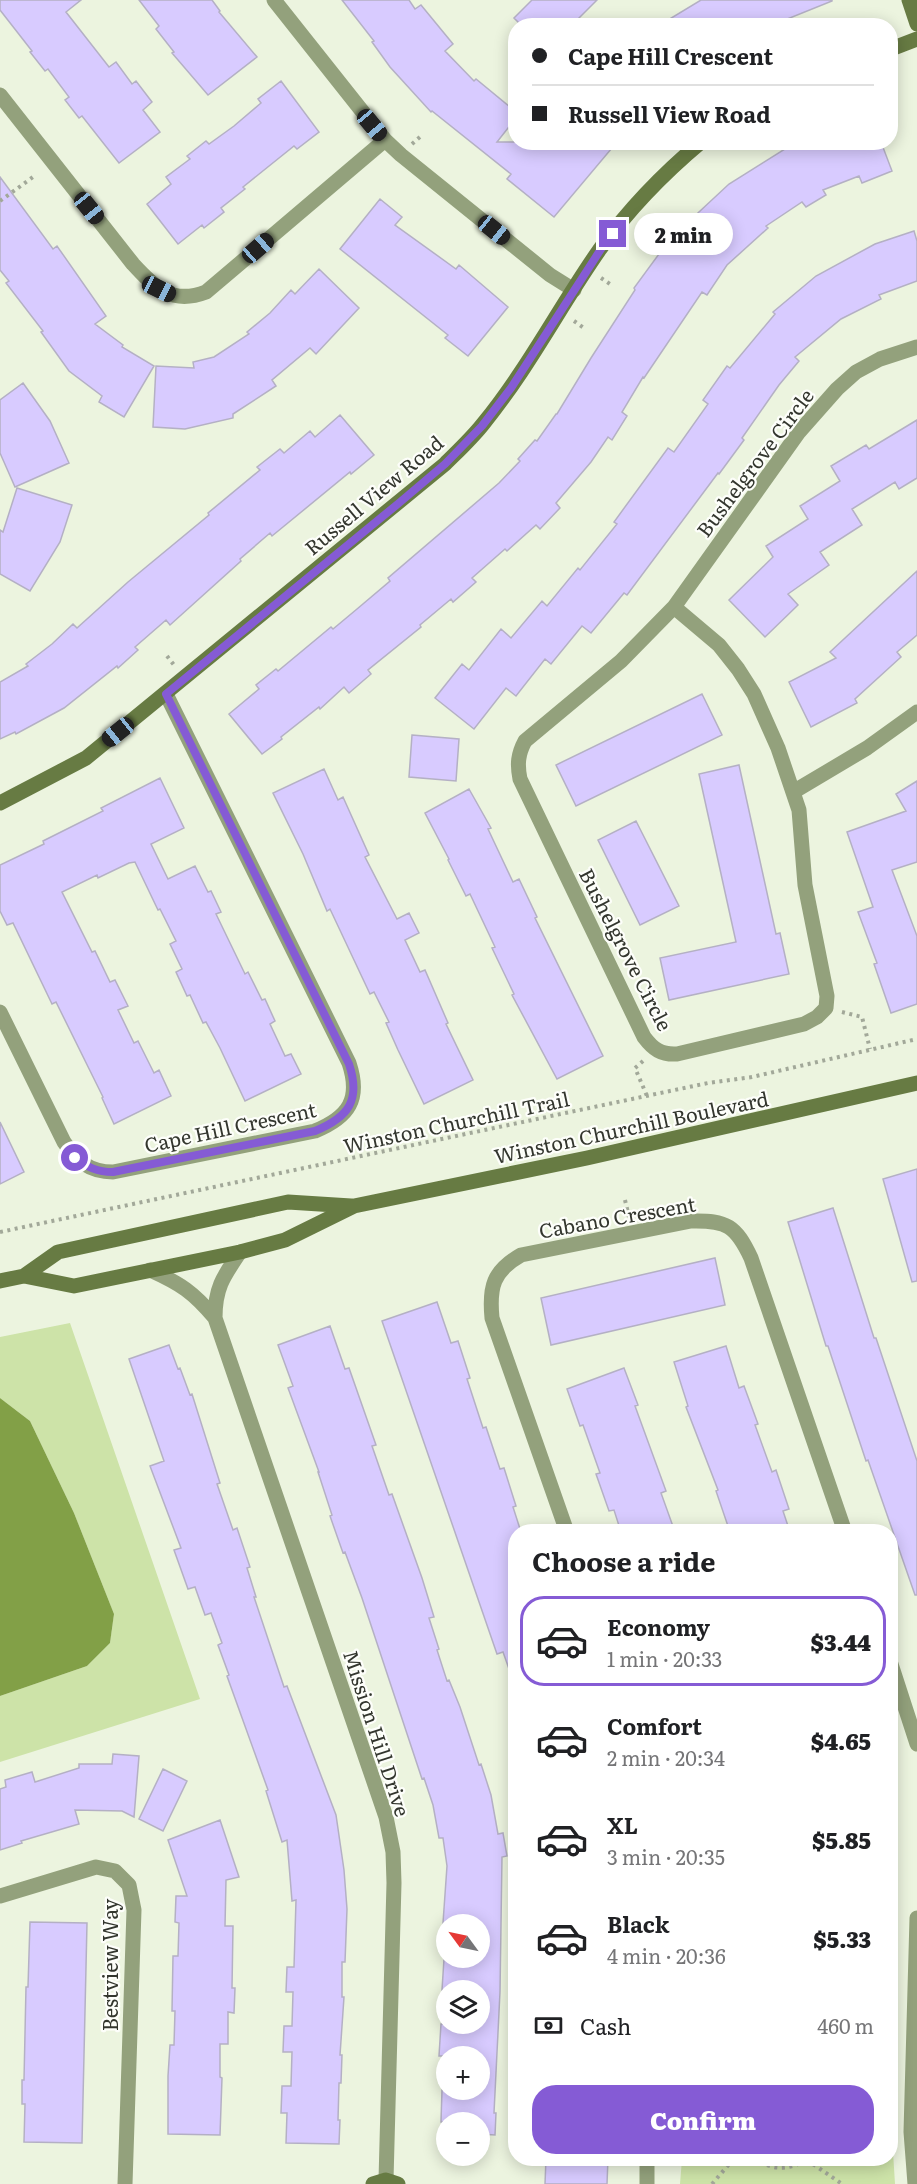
<!DOCTYPE html>
<html lang="en">
<head>
<meta charset="utf-8">
<style>
  body { margin:0; font-family:Literata,serif; background:#f6f6f6; color:#202124; height:100vh; display:flex; flex-direction:column; font-size:22px; white-space:nowrap }
  * { box-sizing:border-box; margin:0 }
  p { font-size:20px; color:#757577 }
  .icon { flex:none; width:33px; height:33px; fill:none; stroke:currentColor; stroke-width:2; stroke-linecap:round; stroke-linejoin:round }
  .map { position:relative; flex:1; overflow:hidden }
  .side { position:absolute; left:508px; top:1524px; width:390px; height:642px; display:flex; flex-direction:column; background:#fff; border-radius:24px; box-shadow:0 3px 15px #0003 }
  .side>* { flex:none }
  .banner { position:absolute; left:508px; top:18px; width:390px; height:132px; border-radius:24px; box-shadow:0 3px 15px #0003; display:grid; align-content:center; height:132px; padding:0 24px; background:#fff }
  .needle { width:39px; rotate:303deg }
  .controls { position:absolute; left:436px; top:1914px; display:grid; gap:12px }
  .controls a { display:grid; place-items:center; width:54px; height:54px; border-radius:50%; background:#fff; box-shadow:0 3px 15px #0003; font-size:30px }
  .end { position:absolute; width:27px; height:27px; margin:-14px; border:8px solid #855bd5; background:#fff; box-shadow:0 0 0 3px #fff }
  .from { border-radius:50% }
  .bubble { position:absolute; height:42px; border-radius:21px; background:#fff; box-shadow:0 3px 15px #0003; font-size:20px; font-weight:800; line-height:42px; text-align:center }
  .car { position:absolute; width:18px; height:36px; margin:-18px -9px; border-radius:8px; box-shadow:0 0 4px 2px #0007; background:linear-gradient(#222 24%,#8ab4d8 0 40%,#222 0 76%,#8ab4d8 0 86%,#222 0) }
  .banner b { display:flex; align-items:center; gap:21px; height:57px; font-size:22px }
  .banner b+b { border-top:2px solid #e0e0e0 }
  .banner i { width:15px; height:15px; background:#202124 }
  ul { padding:0; list-style:none }
  li { display:flex; align-items:center; gap:18px; height:90px; margin:0 12px 9px; padding:0 12px; border:3px solid transparent; border-radius:24px }
  li div { flex:1 }
  li b { display:block; font-size:22px }
  li em { font-style:normal; font-weight:800 }
  li.selected { border-color:#855bd5 }
  li>.icon { width:54px; height:54px; stroke-width:1.5 }
  h2 { padding:0 24px; font-size:27px; line-height:72px }
  .pay { display:flex; align-items:center; gap:15px; height:66px; padding:0 24px; font-size:22px }
  .pay p { margin-inline-start:auto }
  .action { display:flex; gap:12px; margin-top:auto; padding:12px 24px }
  .action a { flex:1; height:69px; border-radius:24px; background:#855bd5; color:#fff; font-size:24px; font-weight:800; line-height:69px; text-align:center }
  .map>svg:first-child { display:block }
  .green { fill:#cde3a8 }
  .water { fill:#82a047 }
  .building { fill:#d8cbff; stroke:#b4b0c4; stroke-width:1.5 }
  .lines { fill:none; stroke-linecap:round; stroke-linejoin:round }
  .path { stroke:#a2a899; stroke-width:4; stroke-dasharray:3 4.5; stroke-linecap:butt }
  .street { stroke:#93a17c; stroke-width:15 }
  .secondary { stroke:#677b43; stroke-width:15 }
  .route { stroke:#855bd5; stroke-width:8 }
  .labels { text-anchor:middle; dominant-baseline:central; stroke-width:4.5; stroke-linejoin:round; paint-order:stroke }
  .street-label { font-size:20px; fill:#33362e; stroke:#fdfefa }
</style>
</head>
<body>
<div class="map">
<svg width="917" height="2184" viewBox="0 0 917 2184">
  <rect width="100%" height="100%" fill="#ecf4df"/>
  <!-- green -->
  <path class="green" d="M70 1323 200 1699 0 1762V1696L87 1666 110 1643 114 1614 74 1513 30 1421 0 1398V1337Z
    M891 2119 895 2184H680L682 2159 891 2158Z"/>
  <!-- water -->
  <path class="water" d="M0 1398 30 1421 74 1513 114 1614 110 1643 87 1666 0 1696Z"/>
  <!-- building -->
  <path class="building" d="M0 0H81L66 12 109 67 116 62 132 84 136 81 152 102 143 110 160 132 119 163 82 116 79 118 65 100 69 97 48 69 45 71 30 52 32 51 0 10Z
    M139 0H212L220 11 219 12 257 57 208 95 172 53 174 52 156 29 159 26Z
    M342 0H409L415 9 421 5 453 44 445 51 474 81 476 79 516 112V118L497 142H617L554 217 507 179 511 174 432 111 431 112 390 67 372 42 374 41Z
    M532 0H597L571 26H522L514 18Z
    M701 0H832V1L770 26H658Z
    M281 81 319 132 297 149 294 146 243 187 245 189 221 208 224 212 204 228 202 225 178 244 147 204 171 184 166 177 190 159 187 156 206 141 209 144 234 126 261 103 258 99Z
    M796 142H881L892 171 862 183 859 176 823 190 826 195 806 207 802 202 766 226 768 228 727 265 707 295 702 292 644 378 643 377 622 412 627 416 612 440 608 437 591 462 556 503 560 508 540 529 536 525 507 551 505 549 472 578 476 582 453 602 451 599 420 625 421 627 368 670 371 674 349 693 344 687 320 709 319 707 281 737 282 739 262 754 229 714 259 689 256 685 276 669 278 671 331 627 333 629 357 609 390 581 388 578 499 483 520 461 518 459 535 440 537 441 556 414H557L591 358 635 290 634 288 670 239 729 184Z
    M0 177 53 249 57 246 106 316 95 324 123 345 122 347 154 366 124 417 99 402 102 396 69 371 41 332 43 331 6 283 9 281 0 270Z
    M380 199 402 217 395 225 456 269 459 265 508 307 468 356 445 338 448 335 340 249Z
    M914 231 917 241V281L879 295 881 299 841 319 795 357 799 361 779 385 742 438 744 440 719 474 718 473 627 595 624 593 591 633 582 626 551 664 545 659 516 696 506 688 474 729 435 698 462 664 469 670 501 629 511 638 542 601 547 606 578 568 580 570 617 524 614 522 668 448 674 452 708 404 703 400 727 366 730 368 775 314 773 312 816 276 875 244Z
    M319 269 359 308 316 354 310 348 272 380 276 386 233 414V418L185 429 153 427 156 366 194 368 193 362 214 357 249 334 247 332 270 313 291 290 295 294Z
    M23 383 50 421 69 463 15 487 0 453V400Z
    M340 415 374 455 351 474 350 472 272 536 270 533 240 559 241 561 170 625 166 620 135 647 138 650 118 668 117 666 64 708 16 734 15 732 0 739V682L28 666 26 664 52 644 73 624 77 628 128 582 209 515 208 513 260 470 257 467 280 449 284 453 310 431 315 437Z
    M917 420V478L899 489 895 482 852 509 862 525 820 552 829 565 788 594 798 605 765 637 729 600 773 557 766 546 808 519 800 506 840 481 831 466 866 445 869 449Z
    M17 488 72 505 60 542 30 591 0 574V530L3 532Z
    M917 571V635L897 652 901 657 855 699 857 703 811 727 789 682 836 658 830 652Z
    M702 694 722 735 576 806 556 765Z
    M412 735 459 739 456 781 409 777Z
    M739 765 776 934 780 933 789 974 669 1000 660 958 736 942 699 774Z
    M324 769 338 800 343 797 369 855 365 857 397 919 409 913 419 933 405 940 420 972 425 970 448 1023 446 1024 473 1080 424 1104 398 1050 386 1023 389 1022 374 992 370 994 330 909 327 911 303 854 273 793Z
    M160 778 184 828 151 844 168 879 195 866 208 892 211 891 221 912 216 914 245 974 248 972 262 1000 265 999 275 1021 270 1024 285 1056 291 1054 301 1074 245 1101 220 1048 206 1022 203 1023 190 995 187 996 176 972 182 969 170 944 176 941 160 909 158 910 135 862 129 863 98 878 97 875 62 892 92 952 95 951 110 982 115 980 128 1006 118 1010 134 1043 138 1041 154 1073 159 1070 171 1096 114 1124 102 1098 103 1097 56 1002 52 1004 13 923 7 925 0 911V865L44 844 43 841 103 811 101 808Z
    M917 781V862L892 870 917 936V1004L891 1013 874 964 877 963 858 912 873 907 847 832 906 811 896 794Z
    M469 789 491 828 488 829 513 882 519 879 537 917 535 918 603 1056 557 1079 512 995 514 994 492 948 495 947 470 894 466 896 448 860 449 859 425 813Z
    M636 821 679 906 640 925 598 840Z
    M0 1122 24 1172 0 1184Z
    M917 1169V1281L912 1282 883 1179Z
    M833 1208 874 1338H876L917 1461V1595H915L868 1460 866 1461 828 1346H826L788 1222Z
    M715 1258 725 1305 551 1345 541 1298Z
    M437 1302 451 1343 458 1341 470 1378 467 1379 483 1428 486 1427 500 1469 504 1468 516 1506 513 1507 521 1532H516V1683H514L503 1652 497 1654 382 1321Z
    M330 1326 345 1369 349 1368 376 1445 372 1446 389 1495 392 1494 422 1578 434 1617 429 1618 439 1649 437 1650 447 1681 449 1680 460 1707 479 1765 481 1764 491 1795 498 1834 503 1833 507 1856 502 1857 500 1992 494 2113H496L495 2135 480 2134V2122H441L442 2090H480V2056H439L441 2024H480V1990H442L444 1959 480 1960V1924L443 1923 447 1866 443 1838H439L433 1805 424 1778 422 1779 362 1598 345 1552 343 1553 330 1516 332 1515 318 1472H319L288 1388 293 1386 278 1345Z
    M169 1345 178 1369 180 1368 190 1395 192 1394 220 1483 217 1484 233 1530 237 1528 250 1567 247 1568 256 1597H254L284 1687 287 1686 336 1815 344 1870 347 1909 345 1962H342V1997H344L340 2055H342L341 2083H339L338 2120H340L339 2144 286 2143 287 2113H281L282 2086H291L292 2052H283L284 2026H292L293 1992H286L287 1967H294L296 1900 292 1901 287 1840 282 1842 266 1791 268 1790 227 1676 229 1675 218 1645 222 1643 211 1613 205 1615 195 1587 188 1589 174 1550 181 1548 150 1466 164 1461 129 1359Z
    M726 1346 739 1388 744 1386 758 1424 755 1425 772 1472 776 1470 789 1509 783 1511 790 1532H730L716 1491 718 1490 686 1407 688 1406 674 1362Z
    M624 1368 638 1405 635 1406 666 1491 661 1493 675 1532H621L614 1510 609 1511 596 1474 600 1473 583 1425 580 1426 567 1389Z
    M113 1754 139 1756 134 1817 122 1811 75 1810 79 1824 21 1841 22 1843 0 1850V1789L6 1787 5 1780 32 1772 35 1782 79 1768V1764H112Z
    M163 1769 187 1781 163 1831 139 1819Z
    M220 1820 239 1877 226 1880 225 1926H233L232 1988H235L234 2013 228 2012V2044H220V2077L222 2078 220 2135 168 2134V2076L170 2045H174L175 2011H172L173 1956H178L179 1923 175 1922 176 1896H187L168 1840Z
    M30 1922 87 1923 82 2143 24 2142 25 2104H22V2080H24L26 1987H28Z
    M546 2158H608L607 2184H545Z"/>
  <g class="lines">
    <!-- path -->
    <path class="path" d="M412 144 420 137
      M0 201 33 177
      M601 278 610 284
      M574 321 584 328
      M167 656 174 665
      M842 1012 862 1017 870 1049
      M643 1061 635 1068 647 1096
      M625 1200 629 1217
      M0 1232 708 1083 752 1077 917 1039
      M891 2036H892
      M754 2158C772 2171 790 2171 808 2158
      M807 2160 842 2184
      M712 2184 730 2163 737 2158"/>
    <!-- street -->
    <path class="street" d="M274 0 385 140 401 155 550 275 574 290
      M0 95 133 264C155 288 172 305 206 292L385 140
      M674 607 719 645 738 669 754 694 778 748 799 810 805 885 827 996 826 1008 817 1017 804 1024 677 1054C661 1055 653 1049 644 1037L520 779C517 764 518 754 525 741L621 661 674 607 799 432 837 389 856 372 880 359 917 347
      M793 792 867 748 917 712
      M0 1012 64 1142C77 1161 89 1172 113 1172L315 1131C349 1117 361 1099 349 1063L166 694
      M240 1252C223 1277 215 1288 215 1318L386 1817 393 1852 394 1883 386 2180
      M150 1270C181 1284 193 1292 215 1318
      M567 1532 492 1318C489 1287 493 1271 521 1255L691 1221C727 1220 736 1226 751 1258L845 1532
      M891 1664 917 1744
      M0 1896 96 1867 115 1871 129 1885 134 1910 125 2184
      M647 2184V2158
      M915 2184 911 2132 917 1918"/>
    <!-- secondary -->
    <path class="secondary" d="M909 0 917 24
      M891 49 917 39
      M0 803 86 758 445 464C458 451 472 438 483 424 528 369 560 306 600 249 629 209 664 173 701 142
      M24 1276 58 1252 288 1202 351 1206
      M0 1281 24 1276 74 1286 240 1252 285 1240 354 1206 587 1158 917 1083
      M373 2184 386 2180 398 2184"/>
  </g>
  <g class="lines">
    <!-- route -->
    <path class="route" d="M75 1158C87 1167 97 1172 113 1172L315 1131C349 1117 361 1100 349 1064L166 694 399 503 445 464 482 426 511 388 601 249 613 234"/>
  </g>
  <g class="labels">
    <!-- street labels -->
    <g class="street-label">
      <text transform="translate(754 462) rotate(-53)">Bushelgrove Circle</text>
      <text transform="translate(373 494) rotate(-40)">Russell View Road</text>
      <text transform="translate(627 949) rotate(63)">Bushelgrove Circle</text>
      <text transform="translate(456 1121) rotate(-12)">Winston Churchill Trail</text>
      <text transform="translate(230 1126) rotate(-12)">Cape Hill Crescent</text>
      <text transform="translate(631 1126) rotate(-12)">Winston Churchill Boulevard</text>
      <text transform="translate(617 1216) rotate(-10)">Cabano Crescent</text>
      <text transform="translate(378 1733) rotate(72)">Mission Hill Drive</text>
      <text transform="translate(109 1965) rotate(-90)">Bestview Way</text>
    </g>
  </g>
</svg>
<div class="controls">
<a><svg class="needle" viewBox="-14 -14 28 28"><path d="M0-13l5 13h-10z" fill="#e53935"/><path d="M0 13l5-13h-10z" fill="#757577"/></svg></a>
<a><svg class="icon" aria-label="layers" viewBox="0 0 24 24"><path d="M12 4l9 5-9 5-9-5zM3 14l9 5 9-5"/></svg></a>
<a>+</a>
<a>−</a>
</div>
<i class="end from" style="left:75px;top:1158px"></i>
<i class="end" style="left:613px;top:234px"></i>
<div class="bubble" style="left:634px;top:213px;width:99px">2 min</div>
<i class="car" style="left:372px;top:125px;rotate:140deg"></i>
<i class="car" style="left:89px;top:208px;rotate:141deg"></i>
<i class="car" style="left:494px;top:230px;rotate:129deg"></i>
<i class="car" style="left:258px;top:248px;rotate:49deg"></i>
<i class="car" style="left:159px;top:289px;rotate:116deg"></i>
<i class="car" style="left:118px;top:732px;rotate:231deg"></i>
<div class="banner">
<b><i class="from"></i>Cape Hill Crescent</b>
<b><i></i>Russell View Road</b>
</div>
<section class="side">
<h2>Choose a ride</h2>
<ul>
<li class="selected"><svg class="icon" aria-label="car" viewBox="0 0 24 24"><path d="M5 17H2v-5l4-1 3-4h7l3 4 3 1v5h-3M9 17h6M6 11h13"/><circle cx="7" cy="17" r="2"/><circle cx="17" cy="17" r="2"/></svg><div><b>Economy</b><p>1 min · 20:33</p></div><em>$3.44</em></li>
<li><svg class="icon" aria-label="car" viewBox="0 0 24 24"><path d="M5 17H2v-5l4-1 3-4h7l3 4 3 1v5h-3M9 17h6M6 11h13"/><circle cx="7" cy="17" r="2"/><circle cx="17" cy="17" r="2"/></svg><div><b>Comfort</b><p>2 min · 20:34</p></div><em>$4.65</em></li>
<li><svg class="icon" aria-label="car" viewBox="0 0 24 24"><path d="M5 17H2v-5l4-1 3-4h7l3 4 3 1v5h-3M9 17h6M6 11h13"/><circle cx="7" cy="17" r="2"/><circle cx="17" cy="17" r="2"/></svg><div><b>XL</b><p>3 min · 20:35</p></div><em>$5.85</em></li>
<li><svg class="icon" aria-label="car" viewBox="0 0 24 24"><path d="M5 17H2v-5l4-1 3-4h7l3 4 3 1v5h-3M9 17h6M6 11h13"/><circle cx="7" cy="17" r="2"/><circle cx="17" cy="17" r="2"/></svg><div><b>Black</b><p>4 min · 20:36</p></div><em>$5.33</em></li>
</ul>
<div class="pay"><svg class="icon" aria-label="cash" viewBox="0 0 24 24"><path d="M3 7h18v10H3z"/><circle cx="12" cy="12" r="2"/></svg>Cash<p>460 m</p></div>
<div class="action"><a>Confirm</a></div>
</section>
</div>
</body>
</html>
